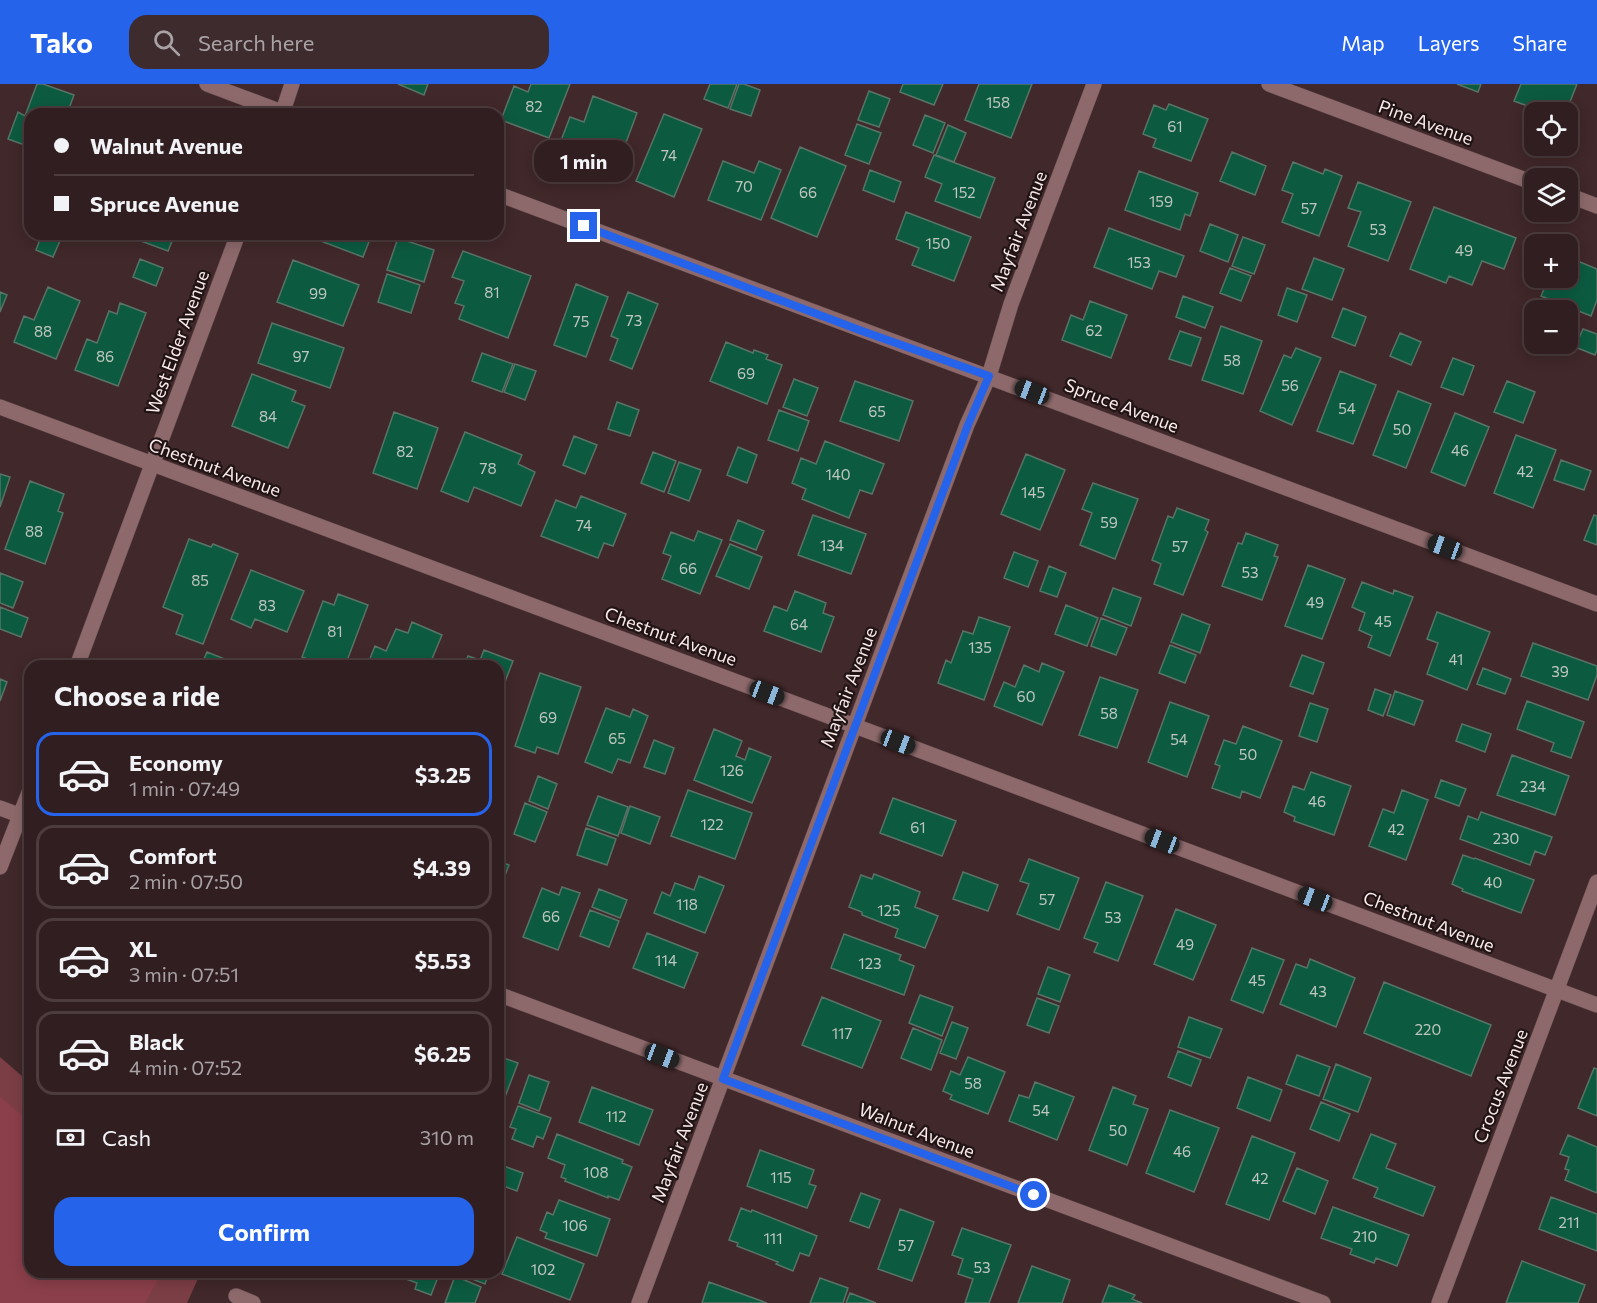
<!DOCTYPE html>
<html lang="en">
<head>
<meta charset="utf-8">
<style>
  body { margin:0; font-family:Commissioner,sans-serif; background:#3d2b2d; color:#f1f3f6; height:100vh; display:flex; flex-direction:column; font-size:22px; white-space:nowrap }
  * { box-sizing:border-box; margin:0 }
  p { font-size:20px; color:#a8a2a5 }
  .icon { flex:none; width:33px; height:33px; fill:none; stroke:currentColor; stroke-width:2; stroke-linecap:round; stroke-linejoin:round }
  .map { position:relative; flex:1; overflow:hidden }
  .side { position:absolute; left:24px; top:576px; width:480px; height:618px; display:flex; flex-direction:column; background:#311e20; border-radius:18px; box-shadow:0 3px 15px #0003,0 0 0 2px #4c3c3e }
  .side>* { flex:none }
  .top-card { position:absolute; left:24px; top:24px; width:480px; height:132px; border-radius:18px; box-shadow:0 3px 15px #0003,0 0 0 2px #4c3c3e; display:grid; align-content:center; height:132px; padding:0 30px; background:#311e20 }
  .buttons { position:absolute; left:1524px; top:18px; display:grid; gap:12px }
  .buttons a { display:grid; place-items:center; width:54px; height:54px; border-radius:12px; background:#311e20; box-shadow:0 3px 15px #0003,0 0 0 2px #4c3c3e; font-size:30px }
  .end { position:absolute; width:27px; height:27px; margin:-14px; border:8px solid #2563eb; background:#fff; box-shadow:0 0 0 3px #fff }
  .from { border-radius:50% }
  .bubble { position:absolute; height:42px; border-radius:18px; background:#311e20; box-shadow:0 3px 15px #0003,0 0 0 2px #4c3c3e; font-size:20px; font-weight:700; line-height:42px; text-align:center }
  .car { position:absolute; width:18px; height:36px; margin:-18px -9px; border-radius:8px; box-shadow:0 0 4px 2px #0007; background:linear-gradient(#222 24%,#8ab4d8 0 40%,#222 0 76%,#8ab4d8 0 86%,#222 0) }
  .top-card b { display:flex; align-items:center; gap:21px; height:57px; font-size:22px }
  .top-card b+b { border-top:2px solid #4c3c3e }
  .top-card i { width:15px; height:15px; background:#f1f3f6 }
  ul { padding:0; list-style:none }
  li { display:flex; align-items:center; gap:18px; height:84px; margin:0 12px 9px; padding:0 18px; border:3px solid #4c3c3e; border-radius:18px }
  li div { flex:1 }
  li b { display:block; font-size:22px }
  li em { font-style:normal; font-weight:700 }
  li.current { border-color:#2563eb }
  li>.icon { width:54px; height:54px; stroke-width:1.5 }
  h2 { padding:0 30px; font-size:27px; line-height:72px }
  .pay { display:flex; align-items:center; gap:15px; height:66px; padding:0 30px; font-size:22px }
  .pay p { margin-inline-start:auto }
  .primary-button { display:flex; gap:12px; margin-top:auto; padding:12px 30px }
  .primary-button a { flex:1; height:69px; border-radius:18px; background:#2563eb; color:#fff; font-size:24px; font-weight:700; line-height:69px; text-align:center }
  header { display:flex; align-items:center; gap:36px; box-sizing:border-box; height:84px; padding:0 30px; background:#2563eb; color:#fff }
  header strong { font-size:28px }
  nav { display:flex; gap:33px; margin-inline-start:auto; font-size:21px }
  .search { width:420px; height:54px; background:#3d2b2d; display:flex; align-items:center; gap:15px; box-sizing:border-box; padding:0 21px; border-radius:18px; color:#a8a2a5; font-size:22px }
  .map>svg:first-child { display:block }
  .green { fill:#7c3e45 }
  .forest { fill:#8b3f4a }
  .building { fill:#0c5b41; stroke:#587367; stroke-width:1.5 }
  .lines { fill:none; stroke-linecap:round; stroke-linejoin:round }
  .minor-casing { stroke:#5f4749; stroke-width:16 }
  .minor { stroke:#8d696b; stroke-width:15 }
  .route { stroke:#2563eb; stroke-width:8 }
  .labels { text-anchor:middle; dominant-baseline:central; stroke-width:4.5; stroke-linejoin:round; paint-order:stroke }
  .number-label { font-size:15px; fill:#c0c6c0 }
  .street-label { font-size:18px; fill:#fceaeb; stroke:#201415 }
</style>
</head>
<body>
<header>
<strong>Tako</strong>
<div class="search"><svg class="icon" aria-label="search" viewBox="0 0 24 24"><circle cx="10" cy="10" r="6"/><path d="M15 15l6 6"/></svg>Search here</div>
<nav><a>Map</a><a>Layers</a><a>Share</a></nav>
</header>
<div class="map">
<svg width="1597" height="1219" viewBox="0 0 1597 1219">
  <rect width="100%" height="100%" fill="#41282a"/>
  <!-- green -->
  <path class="green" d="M0 973 30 999V1188H201L187 1219H0Z"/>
  <!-- forest -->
  <path class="forest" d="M0 1013 30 1038V1188H162L145 1219H0Z"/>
  <!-- building -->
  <path class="building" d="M37 0H43L74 11 67 30H30V63L8 55 18 28 25 32Z
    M398 0H428L424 11Z
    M531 0H570L549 54 501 36 514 2 528 8Z
    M710 0H737L728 24 704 15Z
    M739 0H744L760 6 751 32 730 25Z
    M903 0H943L934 21 900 8Z
    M979 0H1032L1011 54 965 36Z
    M1457 0H1481L1478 8Z
    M1521 0H1577L1566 28H1535L1536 25 1514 17Z
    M869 7 890 15 879 43 858 36Z
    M593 12 637 29 618 80 560 59 570 33 584 38Z
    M1169 20 1208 35 1191 77 1153 63 1156 55 1143 50 1154 21 1166 26Z
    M664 30 702 45 674 113 636 97Z
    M925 31 945 39 933 69 913 61Z
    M857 40 881 49 869 80 845 71Z
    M948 41 966 49 954 78 936 71Z
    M800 63 846 82 817 153 771 134Z
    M1232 68 1266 82 1255 111 1220 97Z
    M934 71 995 94 980 134 935 117 942 100 925 93Z
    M723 77 754 89 759 77 781 86 761 136 708 116Z
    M1293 78 1323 90 1325 85 1342 92 1319 152 1282 138 1293 110 1282 106Z
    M870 86 901 98 894 118 863 106Z
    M1139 87 1198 109 1190 132 1185 130 1180 146 1125 126Z
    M1358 98 1411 118 1388 177 1348 162 1361 128 1348 124Z
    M1434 123 1516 154 1504 185 1482 177 1472 201 1449 192 1446 199 1410 185Z
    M906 128 971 153 954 197 912 181 919 164 896 155Z
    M1210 140 1238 151 1228 178 1200 167Z
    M1109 144 1184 172 1176 193 1159 187 1152 205 1094 183Z
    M42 150H63L53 173 36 166Z
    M122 150H175L168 167Z
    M302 150H372L363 173Z
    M1243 153 1265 161 1254 190 1232 182Z
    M398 154 434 166 424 198 387 186Z
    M463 167 531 192 508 254 459 235 464 222 455 219 464 197 452 193Z
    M1568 173 1597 185V216L1591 232 1541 212 1549 194H1568Z
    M1314 174 1344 185 1332 216 1302 205Z
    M140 175 163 184 156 202 133 193Z
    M293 176 359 201 343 242 277 218Z
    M1230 184 1251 192 1241 217 1220 209Z
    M387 190 420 201 411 229 378 218Z
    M576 200 608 213 586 273 554 261Z
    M48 203 80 217 56 275 14 258 24 232 34 236Z
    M1287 204 1307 211 1297 238 1278 231Z
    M0 208 7 211 0 228Z
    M628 208 658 220 632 285 610 276 618 255 611 252Z
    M1183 212 1213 223 1205 244 1176 233Z
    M1090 217 1127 231 1111 274 1062 256 1071 231 1083 236Z
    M120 219 146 229 118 302 75 286 87 255 97 259 109 227 117 230Z
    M1343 224 1366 233 1355 262 1332 253Z
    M272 239 344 264 330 304 258 279Z
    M1221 242 1262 257 1243 310 1202 296Z
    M1583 245 1597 250V266L1595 271 1575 263Z
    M1180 247 1201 254 1191 282 1169 275Z
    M1400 249 1421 258 1411 281 1390 272Z
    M726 258 753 269 754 266 768 271 766 275 782 281 767 320 710 297Z
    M1296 264 1321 274 1292 341 1260 327 1284 271 1291 274Z
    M482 269 513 280 502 308 472 297Z
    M1453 274 1474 282 1463 311 1441 303Z
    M515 280 536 287 525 316 504 308Z
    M1340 287 1376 301 1353 360 1317 347Z
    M252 290 296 307 292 317 305 322 288 364 232 342Z
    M794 295 818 304 807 332 783 323Z
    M855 297 913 317 899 357 840 337Z
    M1507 297 1535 308 1523 339 1494 328Z
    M1398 307 1431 320 1406 384 1373 371Z
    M617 318 639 326 630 352 608 345Z
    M779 326 809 337 798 367 768 356Z
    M394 328 438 344 417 405 373 389Z
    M1455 329 1489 343 1465 402 1431 388Z
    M465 348 522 371 518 380 535 388 521 422 474 403 468 418 441 407Z
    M1516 351 1556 366 1533 424 1494 409Z
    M574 352 597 361 585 390 563 381Z
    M825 357 884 380 872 410 860 406 849 434 802 415 806 405 792 399 801 374 816 380Z
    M738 363 757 371 747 399 727 391Z
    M653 368 676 377 664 408 641 399Z
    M1026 370 1065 386 1040 446 1001 430Z
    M1561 376 1591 387 1584 406 1554 396Z
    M679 378 701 386 689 417 668 409Z
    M0 390 10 393 0 423Z
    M30 397 64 410 58 427 63 429 45 480 5 465Z
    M1093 399 1138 415 1115 475 1080 461 1092 429 1082 425Z
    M581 412 626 430 613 462 604 459 598 474 541 452 556 416 576 424Z
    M1177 424 1209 436 1205 446 1208 448 1183 511 1154 500 1161 480 1152 476 1168 432 1173 434Z
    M813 431 866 450 851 490 798 471Z
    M1594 431 1597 432V461L1584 456Z
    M738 436 764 447 756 466 730 456Z
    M698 447 722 456 700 510 662 495 671 472 663 469 671 448 694 457Z
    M1246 449 1278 461 1274 472 1278 473 1262 516 1222 502 1238 459 1242 460Z
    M189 455 211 463 213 460 238 470 203 560 176 550 183 531 163 523Z
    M730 460 762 473 749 505 716 492Z
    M1014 468 1038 477 1028 503 1004 494Z
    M1308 481 1345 495 1322 555 1285 542Z
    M1049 482 1066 489 1057 513 1040 507Z
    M251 486 304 507 287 548 255 535 251 544 231 535Z
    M0 489 23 498 13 524 0 519Z
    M1362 498 1393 510 1394 506 1413 513 1390 572 1368 563 1372 552 1359 546 1365 529 1352 523Z
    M1113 504 1141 514 1131 542 1103 531Z
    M795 507 826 519 823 529 834 533 821 568 764 547 774 522 787 527Z
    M338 510 368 521 345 582H328L302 573 323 517 334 521Z
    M1066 521 1098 534 1087 562 1055 550Z
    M0 523 28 534 21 553 0 545Z
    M1437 528 1490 548 1467 606 1427 590 1438 559 1427 555Z
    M1182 530 1210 541 1200 569 1171 558Z
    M979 533 1010 543 984 616 938 599 946 576 951 579 963 547 973 550Z
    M1101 534 1127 544 1116 571 1091 562Z
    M412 538 442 551 429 582H367L375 562 386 567 396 545 408 549Z
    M1533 559 1597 582V591L1588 616 1521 592Z
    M1170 561 1196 571 1185 599 1159 589Z
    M484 566 513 577 498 616V582H464L468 572 480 576Z
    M207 568 240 581V582H201Z
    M1302 571 1324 579 1313 610 1290 602Z
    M1042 579 1064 588 1042 641 994 622 1004 598 1015 603 1024 581 1039 588Z
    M1483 584 1511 595 1505 610 1477 600Z
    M540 589 581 603 558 670 537 663 535 669 515 662Z
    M1100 593 1138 606 1117 664 1079 651Z
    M0 595 7 598 0 617Z
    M1375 605 1391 611 1383 632 1368 626Z
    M1395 607 1423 617 1414 641 1387 631Z
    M1527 617 1584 638 1571 674 1551 667 1554 659 1517 645Z
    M1170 618 1209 632 1187 693 1148 678Z
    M1310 619 1328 625 1317 658 1299 652Z
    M606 624 630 633 633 625 648 632 630 679 618 675 612 689 585 678Z
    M1462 640 1491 650 1485 668 1456 657Z
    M1243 642 1282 657 1260 714 1242 707 1240 714 1212 704 1220 682 1215 680 1224 656 1236 660Z
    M714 645 742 657 736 672 745 676 749 664 771 673 752 719 694 696Z
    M654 656 674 664 665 690 644 683Z
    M1512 671 1569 692 1555 731 1497 711Z
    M1311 688 1351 702 1334 751 1294 737 1295 733 1284 728 1293 702 1304 706Z
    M538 692 557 700 548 725 529 717Z
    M1441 696 1466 705 1459 722 1435 713Z
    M688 706 752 729 735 775 671 752Z
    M1402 706 1428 716 1406 776 1369 762 1383 725 1394 729Z
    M598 712 628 723 618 752 587 741Z
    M893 714 956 737 942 772 880 749Z
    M525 719 547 728 535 758 514 750Z
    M630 722 660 733 650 760 621 749Z
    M1481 728 1552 753 1545 771 1535 767 1530 781 1460 755 1468 732 1478 736Z
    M586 744 616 755 607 781 577 771Z
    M1463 771 1474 775 1475 774 1534 796 1521 829 1462 807 1463 805 1452 800Z
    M1029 775 1079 794 1059 846 1017 830 1029 800 1020 797Z
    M498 777 509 781 498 810Z
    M963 788 998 801 988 827 953 815Z
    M874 790 920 808 915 823 938 832 925 864 895 853 898 845 862 831V828L849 823 861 791 872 795Z
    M699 792 724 802 705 849 654 829 662 808 670 812 675 799 694 806Z
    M1106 798 1143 812 1118 877 1094 868 1098 859 1084 854Z
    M562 803 580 809 558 866 523 853 542 804 559 811Z
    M599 805 627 816 620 834 592 823Z
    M1176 825 1216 841 1193 896 1154 880Z
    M590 826 619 837 609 863 580 852Z
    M647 849 698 869 684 904 633 884Z
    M844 850 901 871 899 876 914 882 904 911 831 884Z
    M1252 864 1284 876 1263 929 1231 916Z
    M1310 875 1355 894 1336 943 1280 920 1296 880 1307 884Z
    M1048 883 1070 891 1060 918 1038 910Z
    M30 892V910L23 908Z
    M1384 898 1491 941 1471 992 1364 949Z
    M920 911 953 923 942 952 909 939Z
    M822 913 881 937 862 984 802 961Z
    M1037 914 1059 922 1049 949 1027 941Z
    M1189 933 1222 945 1210 974 1178 963Z
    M952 938 968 944 956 975 940 969Z
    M913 944 942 956 931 986 901 974Z
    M1178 967 1201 976 1191 1002 1168 993Z
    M1297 971 1330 983 1319 1012 1286 1000Z
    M498 972 518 979 498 1031Z
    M968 973 1005 988 988 1030 950 1015 952 1011 943 1007 951 987 960 991Z
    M1336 980 1371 994 1358 1028 1323 1015Z
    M1594 984 1597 985V1032L1578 1024Z
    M529 991 549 998 539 1027 519 1019Z
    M1248 993 1282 1006 1270 1037 1237 1024Z
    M1035 998 1074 1013 1057 1056 1009 1037 1019 1011 1029 1014Z
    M592 1003 653 1026 639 1061 579 1038Z
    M1113 1003 1136 1012 1133 1020 1148 1025 1127 1081 1089 1066Z
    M1321 1018 1350 1030 1339 1057 1310 1045Z
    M518 1022 551 1034 543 1055 537 1052 533 1063 512 1055 516 1045 510 1043Z
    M1170 1026 1219 1044 1194 1108 1146 1089Z
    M557 1050 623 1076 622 1079 632 1083 619 1116 608 1112V1114L565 1097 566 1095 561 1093 565 1081 548 1074Z
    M1371 1050 1396 1060 1386 1084 1435 1103 1423 1132 1374 1113 1378 1104 1353 1094Z
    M1568 1051 1597 1063V1109L1565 1096 1569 1086 1565 1085 1569 1073 1560 1070Z
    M1252 1052 1295 1069 1269 1136 1226 1120Z
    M760 1066 814 1086 809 1100 816 1102 807 1124 747 1102Z
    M498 1080 523 1089 517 1107 498 1100Z
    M1297 1084 1328 1097 1315 1130 1283 1117Z
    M861 1109 880 1116 869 1144 850 1137Z
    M1551 1113 1597 1130V1167L1539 1145Z
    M559 1116 610 1135 597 1172 545 1154 547 1149 540 1146 547 1128 553 1131Z
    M1333 1123 1409 1151 1397 1182 1376 1174 1374 1179 1350 1170 1352 1165 1321 1154Z
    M741 1124 751 1128 752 1126 817 1152 809 1172 800 1169 793 1187 776 1180 778 1178 737 1162 738 1159 729 1156Z
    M900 1125 934 1138 912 1197 878 1185Z
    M962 1144 1011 1161 989 1219H965L973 1195 958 1190 963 1175 952 1171Z
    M517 1153 584 1180 570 1216 502 1190Z
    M1522 1177 1585 1201 1578 1219H1506Z
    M1032 1182 1070 1196 1062 1219H1018Z
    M387 1188H440L431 1211 415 1205 417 1199Z
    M457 1188H489L485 1200 456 1189Z
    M455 1192 481 1203 475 1219H445Z
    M820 1194 848 1204 843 1219H810Z
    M709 1198 767 1219H702Z
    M1109 1201 1135 1211 1132 1215 1142 1219H1102Z
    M850 1209 876 1219H846Z"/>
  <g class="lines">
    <!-- minor casing -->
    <g class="minor-casing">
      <path id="minor" d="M207 0 287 30
        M1269 0 1534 99
        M282 30 292 0
        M498 110C864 247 1231 383 1597 520
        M1568 111 1597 122
        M0 323 855 642 1597 921
        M77 582 238 150
        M0 724 30 735
        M0 783 30 706
        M498 910 1323 1219
        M236 1212 253 1219
        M639 1219 967 341 989 292 1011 220 1094 0
        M1439 1219 1597 798"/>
    </g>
    <!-- minor -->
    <use href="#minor" class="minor"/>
  </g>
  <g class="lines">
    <!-- route -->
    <path class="route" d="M584 142 862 247 989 292 968 341 723 995 1034 1111"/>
  </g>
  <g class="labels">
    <!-- number labels -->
    <g class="number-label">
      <text x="998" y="18">158</text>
      <text x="534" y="22">82</text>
      <text x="1175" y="42">61</text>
      <text x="669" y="71">74</text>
      <text x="744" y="102">70</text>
      <text x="808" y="108">66</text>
      <text x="964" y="108">152</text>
      <text x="1161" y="117">159</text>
      <text x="1309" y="124">57</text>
      <text x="1378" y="145">53</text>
      <text x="938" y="159">150</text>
      <text x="1464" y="166">49</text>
      <text x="1139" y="178">153</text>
      <text x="492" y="208">81</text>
      <text x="318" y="209">99</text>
      <text x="634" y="236">73</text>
      <text x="581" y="237">75</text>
      <text x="1094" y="246">62</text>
      <text x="43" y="247">88</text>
      <text x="105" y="272">86</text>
      <text x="301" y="272">97</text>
      <text x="1232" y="276">58</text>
      <text x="746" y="289">69</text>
      <text x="1290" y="301">56</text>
      <text x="1347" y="324">54</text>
      <text x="877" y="327">65</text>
      <text x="268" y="332">84</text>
      <text x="1402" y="345">50</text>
      <text x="1460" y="366">46</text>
      <text x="405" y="367">82</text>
      <text x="488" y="384">78</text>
      <text x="1525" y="387">42</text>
      <text x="838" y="390">140</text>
      <text x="1033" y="408">145</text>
      <text x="1109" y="438">59</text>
      <text x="584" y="441">74</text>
      <text x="34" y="447">88</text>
      <text x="832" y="461">134</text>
      <text x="1180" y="462">57</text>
      <text x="688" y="484">66</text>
      <text x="1250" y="488">53</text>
      <text x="200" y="496">85</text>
      <text x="1315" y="518">49</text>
      <text x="267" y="521">83</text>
      <text x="1383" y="537">45</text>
      <text x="799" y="540">64</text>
      <text x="335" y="547">81</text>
      <text x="980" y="563">135</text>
      <text x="1456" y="575">41</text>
      <text x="1560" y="587">39</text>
      <text x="1026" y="612">60</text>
      <text x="1109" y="629">58</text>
      <text x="548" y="633">69</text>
      <text x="617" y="654">65</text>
      <text x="1179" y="655">54</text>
      <text x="1248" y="670">50</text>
      <text x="732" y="686">126</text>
      <text x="1533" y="702">234</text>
      <text x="1317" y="717">46</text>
      <text x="712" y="740">122</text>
      <text x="918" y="743">61</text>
      <text x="1396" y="745">42</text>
      <text x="1506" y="754">230</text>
      <text x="1493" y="798">40</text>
      <text x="1047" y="815">57</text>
      <text x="687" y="820">118</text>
      <text x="889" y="826">125</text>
      <text x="551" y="832">66</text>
      <text x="1113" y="833">53</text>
      <text x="1185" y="860">49</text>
      <text x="666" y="876">114</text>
      <text x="870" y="879">123</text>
      <text x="1257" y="896">45</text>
      <text x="1318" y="907">43</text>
      <text x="1428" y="945">220</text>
      <text x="842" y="949">117</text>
      <text x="973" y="999">58</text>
      <text x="1041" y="1026">54</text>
      <text x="616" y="1032">112</text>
      <text x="1118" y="1046">50</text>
      <text x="1182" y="1067">46</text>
      <text x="596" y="1088">108</text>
      <text x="781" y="1093">115</text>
      <text x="1260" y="1094">42</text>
      <text x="1569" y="1138">211</text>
      <text x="575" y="1141">106</text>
      <text x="1365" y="1152">210</text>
      <text x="773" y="1154">111</text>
      <text x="906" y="1161">57</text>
      <text x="982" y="1183">53</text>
      <text x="543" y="1185">102</text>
    </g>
    <!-- street labels -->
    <g class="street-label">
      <text transform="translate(1426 38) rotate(20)">Pine Avenue</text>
      <text transform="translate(1018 147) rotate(-69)">Mayfair Avenue</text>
      <text transform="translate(177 258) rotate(-70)">West Elder Avenue</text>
      <text transform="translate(1122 321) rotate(21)">Spruce Avenue</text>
      <text transform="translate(215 383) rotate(20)">Chestnut Avenue</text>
      <text transform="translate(671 552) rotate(20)">Chestnut Avenue</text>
      <text transform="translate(848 603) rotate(-69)">Mayfair Avenue</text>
      <text transform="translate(1429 837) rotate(21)">Chestnut Avenue</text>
      <text transform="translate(1500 1002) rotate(-69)">Crocus Avenue</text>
      <text transform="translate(917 1046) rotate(21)">Walnut Avenue</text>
      <text transform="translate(679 1058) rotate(-69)">Mayfair Avenue</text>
    </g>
  </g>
</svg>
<div class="buttons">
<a><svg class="icon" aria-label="locate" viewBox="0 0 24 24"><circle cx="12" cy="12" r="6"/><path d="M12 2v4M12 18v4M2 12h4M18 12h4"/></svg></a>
<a><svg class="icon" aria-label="layers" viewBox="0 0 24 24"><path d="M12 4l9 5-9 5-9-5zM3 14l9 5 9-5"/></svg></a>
<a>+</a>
<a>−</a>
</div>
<i class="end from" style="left:1034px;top:1111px"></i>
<i class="end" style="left:584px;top:142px"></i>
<div class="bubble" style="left:534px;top:56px;width:99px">1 min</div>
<i class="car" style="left:1032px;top:308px;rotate:291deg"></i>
<i class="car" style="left:1445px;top:463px;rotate:290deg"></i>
<i class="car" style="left:767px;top:609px;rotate:111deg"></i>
<i class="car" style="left:898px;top:658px;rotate:111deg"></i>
<i class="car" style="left:1162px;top:757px;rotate:291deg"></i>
<i class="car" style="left:1315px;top:815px;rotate:291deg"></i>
<i class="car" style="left:662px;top:972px;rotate:111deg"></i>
<div class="top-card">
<b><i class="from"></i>Walnut Avenue</b>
<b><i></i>Spruce Avenue</b>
</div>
<section class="side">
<h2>Choose a ride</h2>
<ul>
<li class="current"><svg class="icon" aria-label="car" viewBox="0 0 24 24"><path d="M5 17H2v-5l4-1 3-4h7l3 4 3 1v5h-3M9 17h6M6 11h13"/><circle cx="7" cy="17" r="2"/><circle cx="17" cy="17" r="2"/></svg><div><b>Economy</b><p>1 min · 07:49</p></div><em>$3.25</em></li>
<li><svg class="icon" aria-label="car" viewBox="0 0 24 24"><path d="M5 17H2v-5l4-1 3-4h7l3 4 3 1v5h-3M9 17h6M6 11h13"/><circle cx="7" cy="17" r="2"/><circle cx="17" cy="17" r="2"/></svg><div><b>Comfort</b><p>2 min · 07:50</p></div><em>$4.39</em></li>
<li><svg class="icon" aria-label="car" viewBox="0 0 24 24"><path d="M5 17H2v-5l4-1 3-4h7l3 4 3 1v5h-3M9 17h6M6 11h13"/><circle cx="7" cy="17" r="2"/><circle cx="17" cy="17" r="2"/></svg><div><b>XL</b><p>3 min · 07:51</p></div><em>$5.53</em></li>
<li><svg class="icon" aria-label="car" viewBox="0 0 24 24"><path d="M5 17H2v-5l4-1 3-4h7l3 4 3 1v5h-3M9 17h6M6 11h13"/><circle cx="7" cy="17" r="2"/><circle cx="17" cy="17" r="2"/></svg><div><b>Black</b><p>4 min · 07:52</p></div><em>$6.25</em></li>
</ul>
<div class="pay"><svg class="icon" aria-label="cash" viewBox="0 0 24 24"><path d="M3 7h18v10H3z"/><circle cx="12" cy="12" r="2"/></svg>Cash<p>310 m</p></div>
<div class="primary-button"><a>Confirm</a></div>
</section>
</div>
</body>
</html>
